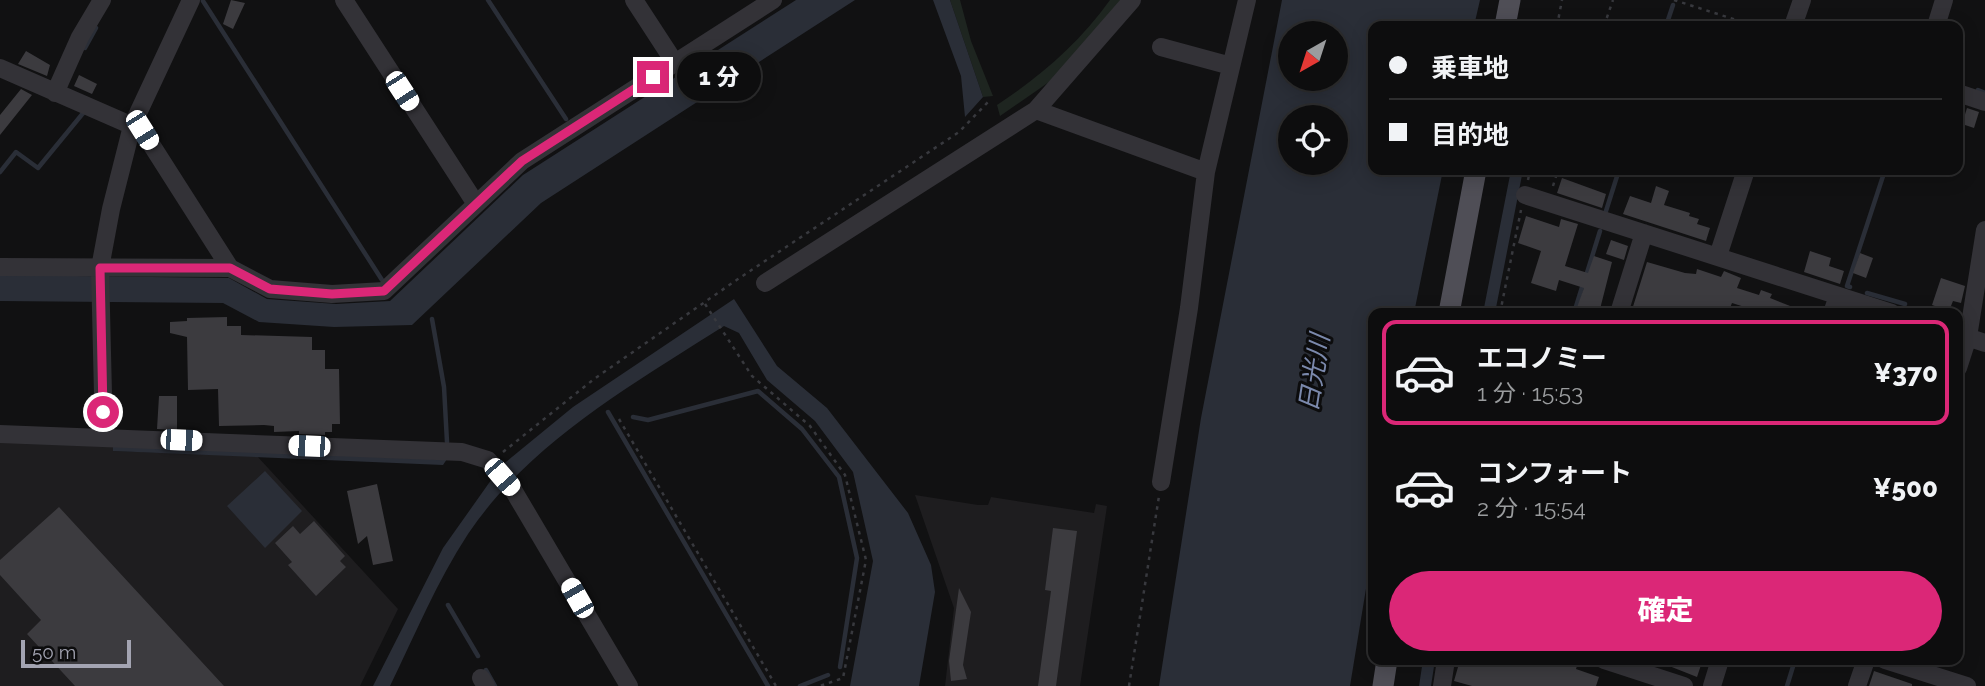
<!DOCTYPE html>
<html lang="ja">
<head>
<meta charset="utf-8">
<style>
  body { margin:0; font-family:Raleway,"Noto Sans JP",sans-serif; background:#1b1b1c; color:#f1f3f6; height:100vh; display:flex; flex-direction:column; font-size:26px; white-space:nowrap }
  * { box-sizing:border-box; margin:0 }
  p { font-size:23px; color:#9a9c9e }
  .icon { flex:none; width:38px; height:38px; fill:none; stroke:currentColor; stroke-width:2; stroke-linecap:round; stroke-linejoin:round }
  .map { position:relative; flex:1; overflow:hidden }
  .panel { position:absolute; left:1368px; top:308px; width:595px; height:357px; display:flex; flex-direction:column; background:#0d0d0e; border-radius:14px; box-shadow:0 4px 18px #0003,0 0 0 2px #2d2d2e }
  .panel>* { flex:none }
  .top-card { position:absolute; left:1368px; top:21px; width:595px; height:154px; border-radius:14px; box-shadow:0 4px 18px #0003,0 0 0 2px #2d2d2e; display:grid; align-content:center; height:154px; padding:0 21px; background:#0d0d0e }
  .needle { width:46px; rotate:219deg }
  .buttons { position:absolute; left:1278px; top:21px; display:grid; gap:14px }
  .buttons a { display:grid; place-items:center; width:70px; height:70px; border-radius:50%; background:#0d0d0e; box-shadow:0 4px 18px #0003,0 0 0 2px #2d2d2e; font-size:35px }
  .scale { position:absolute; left:21px; bottom:18px; width:110px; box-sizing:border-box; padding-left:7px; border:4px solid #a3a4b2; border-top:0; font-size:19px; line-height:24px; white-space:nowrap; color:#a3a4b2; -webkit-text-stroke:5px #0c0c0d; paint-order:stroke }
  .end { position:absolute; width:32px; height:32px; margin:-16px; border:9px solid #db2777; background:#fff; box-shadow:0 0 0 4px #fff }
  .from { border-radius:50% }
  .bubble { position:absolute; height:49px; border-radius:24px; background:#0d0d0e; box-shadow:0 4px 18px #0003,0 0 0 2px #2d2d2e; font-size:23px; font-weight:800; line-height:49px; text-align:center }
  .car { position:absolute; width:21px; height:42px; margin:-21px -10px; border-radius:9px; box-shadow:0 0 5px 2px #0007; background:linear-gradient(#fff 24%,#345 0 40%,#fff 0 76%,#345 0 86%,#fff 0) }
  .top-card b { display:flex; align-items:center; gap:24px; height:66px; font-size:26px }
  .top-card b+b { border-top:2px solid #2d2d2e }
  .top-card i { width:18px; height:18px; background:#f1f3f6 }
  ul { padding:12px 0 0; list-style:none }
  li { display:flex; align-items:center; gap:21px; height:105px; margin:0 14px 10px; padding:0 7px; border:4px solid transparent; border-radius:14px }
  li div { flex:1 }
  li b { display:block; font-size:26px }
  li em { font-style:normal; font-weight:800 }
  li.selected { border-color:#db2777 }
  li>.icon { width:63px; height:63px; stroke-width:1.5 }
  .action { display:flex; gap:14px; margin-top:auto; padding:14px 21px }
  .action a { flex:1; height:80px; border-radius:42px; background:#db2777; color:#fff; font-size:28px; font-weight:800; line-height:80px; text-align:center }
  .map>svg:first-child { display:block }
  .built { fill:#1e1d1f }
  .green { fill:#1e2520 }
  .water { fill:#2a2e37; fill-rule:evenodd }
  .lines { fill:none; stroke-linecap:round; stroke-linejoin:round }
  .stream { stroke:#2a2e37; stroke-width:4.5 }
  .building { fill:#3c3b3f }
  .path { stroke:#38393e; stroke-width:2.5; stroke-dasharray:3.5 5; stroke-linecap:butt }
  .minor { stroke:#333237; stroke-width:18 }
  .major { stroke:#4f4e56; stroke-width:21 }
  .route { stroke:#db2777; stroke-width:9 }
  .labels { text-anchor:middle; dominant-baseline:central; stroke-width:6; stroke-linejoin:round; paint-order:stroke }
  .water-label { font-size:26px; font-style:italic; fill:#7b89ac; stroke:#0c0c0d }
</style>
</head>
<body>
<div class="map">
<svg width="1985" height="686" viewBox="0 0 1985 686">
  <rect width="100%" height="100%" fill="#111112"/>
  <!-- built -->
  <path class="built" d="M0 440 113 445 114 451 257 456 398 609 360 686H0Z
    M915 495 978 505H988L991 497 1094 513 1096 504 1107 506 1080 686H945L954 608Z"/>
  <!-- green -->
  <path class="green" d="M950 0H960L971 41 993 96 983 97Z
    M1110 0H1127L1062 73 1000 116 997 105C1041 76 1079 43 1110 0Z"/>
  <!-- water -->
  <path class="water" d="M796 0H855L541 203 412 325 334 327 259 322 223 303 0 301V275L229 278 267 299 336 304 390 301 523 175Z
    M933 0H950L983 97 965 117 961 76Z
    M1282 0H1480L1474 26H1374V170H1443L1414 313H1374V540L1350 686H1159L1201 418ZM1290 33H1335V79H1290ZM1290 117H1335V163H1290Z
    M1511 170H1523L1495 313H1483Z
    M734 299 777 366 827 408 908 513 931 565 935 592 919 686H850L873 561 853 472 815 421 767 380 739 333 724 326C633 384 530 442 468 534 437 581 415 635 390 686H373L443 548 501 466 573 407Z
    M113 445 447 459 443 465 113 451Z
    M265 471 302 511 265 548 227 506Z
    M1423 660H1435L1431 686H1419Z"/>
  <g class="lines">
    <!-- stream -->
    <path class="stream" d="M488 0 566 119
      M203 1 382 280
      M1666 26 1673 5
      M85 48 96 28
      M1978 90 1985 93
      M0 172 16 152 38 168 84 112
      M1606 211 1619 170
      M1586 276 1600 231
      M1850 287 1847 286 1885 170
      M1867 293 1905 304
      M1574 313 1583 284
      M432 319 444 387 447 442
      M608 412 768 686
      M633 417 648 420 758 391 802 429 839 477 857 558 840 667
      M448 605 478 656
      M486 670 495 686
      M800 686 828 675
      M1787 686 1795 660"/>
  </g>
  <!-- building -->
  <path class="building" d="M231 0 245 3 233 29 223 24Z
    M26 51 50 65 47 76 18 64Z
    M79 75 97 84 92 94 74 86Z
    M21 89 32 95 0 135V115Z
    M1967 108 1979 112 1974 128 1962 124Z
    M1562 178 1606 194 1602 208 1557 193Z
    M1656 186 1669 191 1664 205 1690 213 1689 216 1699 219 1697 224 1710 228 1706 241 1623 214 1630 196 1651 203Z
    M1526 216 1559 227 1561 219 1578 224 1565 266 1588 273 1594 256 1612 262 1599 313H1575L1584 288 1559 280 1556 291 1531 283 1541 251 1518 243Z
    M1611 240 1628 246 1624 260 1606 254Z
    M1810 251 1831 258 1829 266 1844 271 1840 284 1804 272Z
    M1860 253 1873 258 1866 278 1853 273Z
    M1647 262 1685 273 1696 274 1697 269 1721 277 1724 271 1741 278 1737 288 1759 295 1761 290 1772 294 1770 298 1808 313H1753L1754 310 1732 303 1728 313H1631Z
    M1941 278 1965 286 1961 303 1953 301 1949 311 1932 305Z
    M227 317V326H241V335L312 337V350H325V369H339L340 424H332V432H325V435L299 434V431L274 432V426L264 425 219 426 218 389 188 390 187 337 170 333V322L187 321V318Z
    M159 396H177V430L157 429Z
    M377 484 393 561 373 565 367 536 358 544 347 491Z
    M59 507 224 686H75L27 634 41 620 0 575V560Z
    M314 521 345 556 340 561 346 567 316 596 288 565 292 562 275 543 293 526 300 534Z
    M1053 528 1077 531 1056 686H1038L1051 591 1045 590Z
    M959 588 971 612 963 665 967 679 951 681 949 661Z
    M1460 660H1538L1559 667 1562 660 1577 666 1576 669 1599 677 1596 686H1472L1454 681Z
    M1654 660H1696L1702 662 1697 677Z
    M1874 671 1912 684V686H1869Z"/>
  <g class="lines">
    <!-- path -->
    <path class="path" d="M1674 0 1755 26
      M1557 26 1562 0
      M1604 26 1613 0
      M1528 180 1530 170
      M1553 186 1558 170
      M705 304 752 376 810 426 845 475 866 560 843 678 820 686
      M1500 313 1521 210
      M619 419 776 686
      M503 452 594 379 738 279 959 132 990 100
      M1129 686 1159 496"/>
    <!-- minor -->
    <path class="minor" d="M344 0 476 204
      M634 0 675 63
      M1793 26 1802 0
      M1936 26 1944 0
      M1161 47 1231 66
      M0 68 142 130 230 268
      M55 93 80 37 102 0
      M1958 93 1985 102
      M1036 110 1206 172
      M1525 195 1892 313
      M1718 256 1746 170
      M0 267 230 268 270 289 332 294 384 291 522 161 773 0
      M765 283 1036 110 1132 0
      M1619 313 1644 233
      M1832 313 1838 296
      M1958 334 1985 343
      M1958 368 1968 337 1985 230
      M0 434 462 452 488 460 512 488 629 686
      M104 437 100 268 111 209 132 126 191 0
      M1161 482 1189 308 1206 172 1247 0
      M1604 660 1684 686
      M1885 660 1967 686
      M481 678 486 686
      M1442 686 1446 660
      M1712 686 1720 660
      M1857 686 1866 660"/>
    <!-- major -->
    <path class="major" d="M1505 26 1510 0
      M1449 313 1476 170
      M1383 686 1387 660"/>
  </g>
  <g class="lines">
    <!-- route -->
    <path class="route" d="M103 412 100 268H230L270 289 332 294 384 291 522 161 653 77"/>
  </g>
  <g class="labels">
    <!-- water labels -->
    <g class="water-label">
      <text transform="translate(1314 373) rotate(-81)">日光川</text>
    </g>
  </g>
</svg>
<div class="buttons">
<a><svg class="needle" viewBox="-14 -14 28 28"><path d="M0-13l5 13h-10z" fill="#e53935"/><path d="M0 13l5-13h-10z" fill="#9a9c9e"/></svg></a>
<a><svg class="icon" aria-label="locate" viewBox="0 0 24 24"><circle cx="12" cy="12" r="6"/><path d="M12 2v4M12 18v4M2 12h4M18 12h4"/></svg></a>
</div>
<div class="scale">50 m</div>
<i class="end from" style="left:103px;top:412px"></i>
<i class="end" style="left:653px;top:77px"></i>
<div class="bubble" style="left:677px;top:52px;width:84px">1 分</div>
<i class="car" style="left:402px;top:91px;rotate:147deg"></i>
<i class="car" style="left:142px;top:130px;rotate:148deg"></i>
<i class="car" style="left:181px;top:440px;rotate:92deg"></i>
<i class="car" style="left:309px;top:446px;rotate:272deg"></i>
<i class="car" style="left:502px;top:477px;rotate:139deg"></i>
<i class="car" style="left:577px;top:598px;rotate:330deg"></i>
<div class="top-card">
<b><i class="from"></i>乗車地</b>
<b><i></i>目的地</b>
</div>
<section class="panel">
<ul>
<li class="selected"><svg class="icon" aria-label="car" viewBox="0 0 24 24"><path d="M5 17H2v-5l4-1 3-4h7l3 4 3 1v5h-3M9 17h6M6 11h13"/><circle cx="7" cy="17" r="2"/><circle cx="17" cy="17" r="2"/></svg><div><b>エコノミー</b><p>1 分 · 15:53</p></div><em>¥370</em></li>
<li><svg class="icon" aria-label="car" viewBox="0 0 24 24"><path d="M5 17H2v-5l4-1 3-4h7l3 4 3 1v5h-3M9 17h6M6 11h13"/><circle cx="7" cy="17" r="2"/><circle cx="17" cy="17" r="2"/></svg><div><b>コンフォート</b><p>2 分 · 15:54</p></div><em>¥500</em></li>
</ul>
<div class="action"><a>確定</a></div>
</section>
</div>
</body>
</html>
